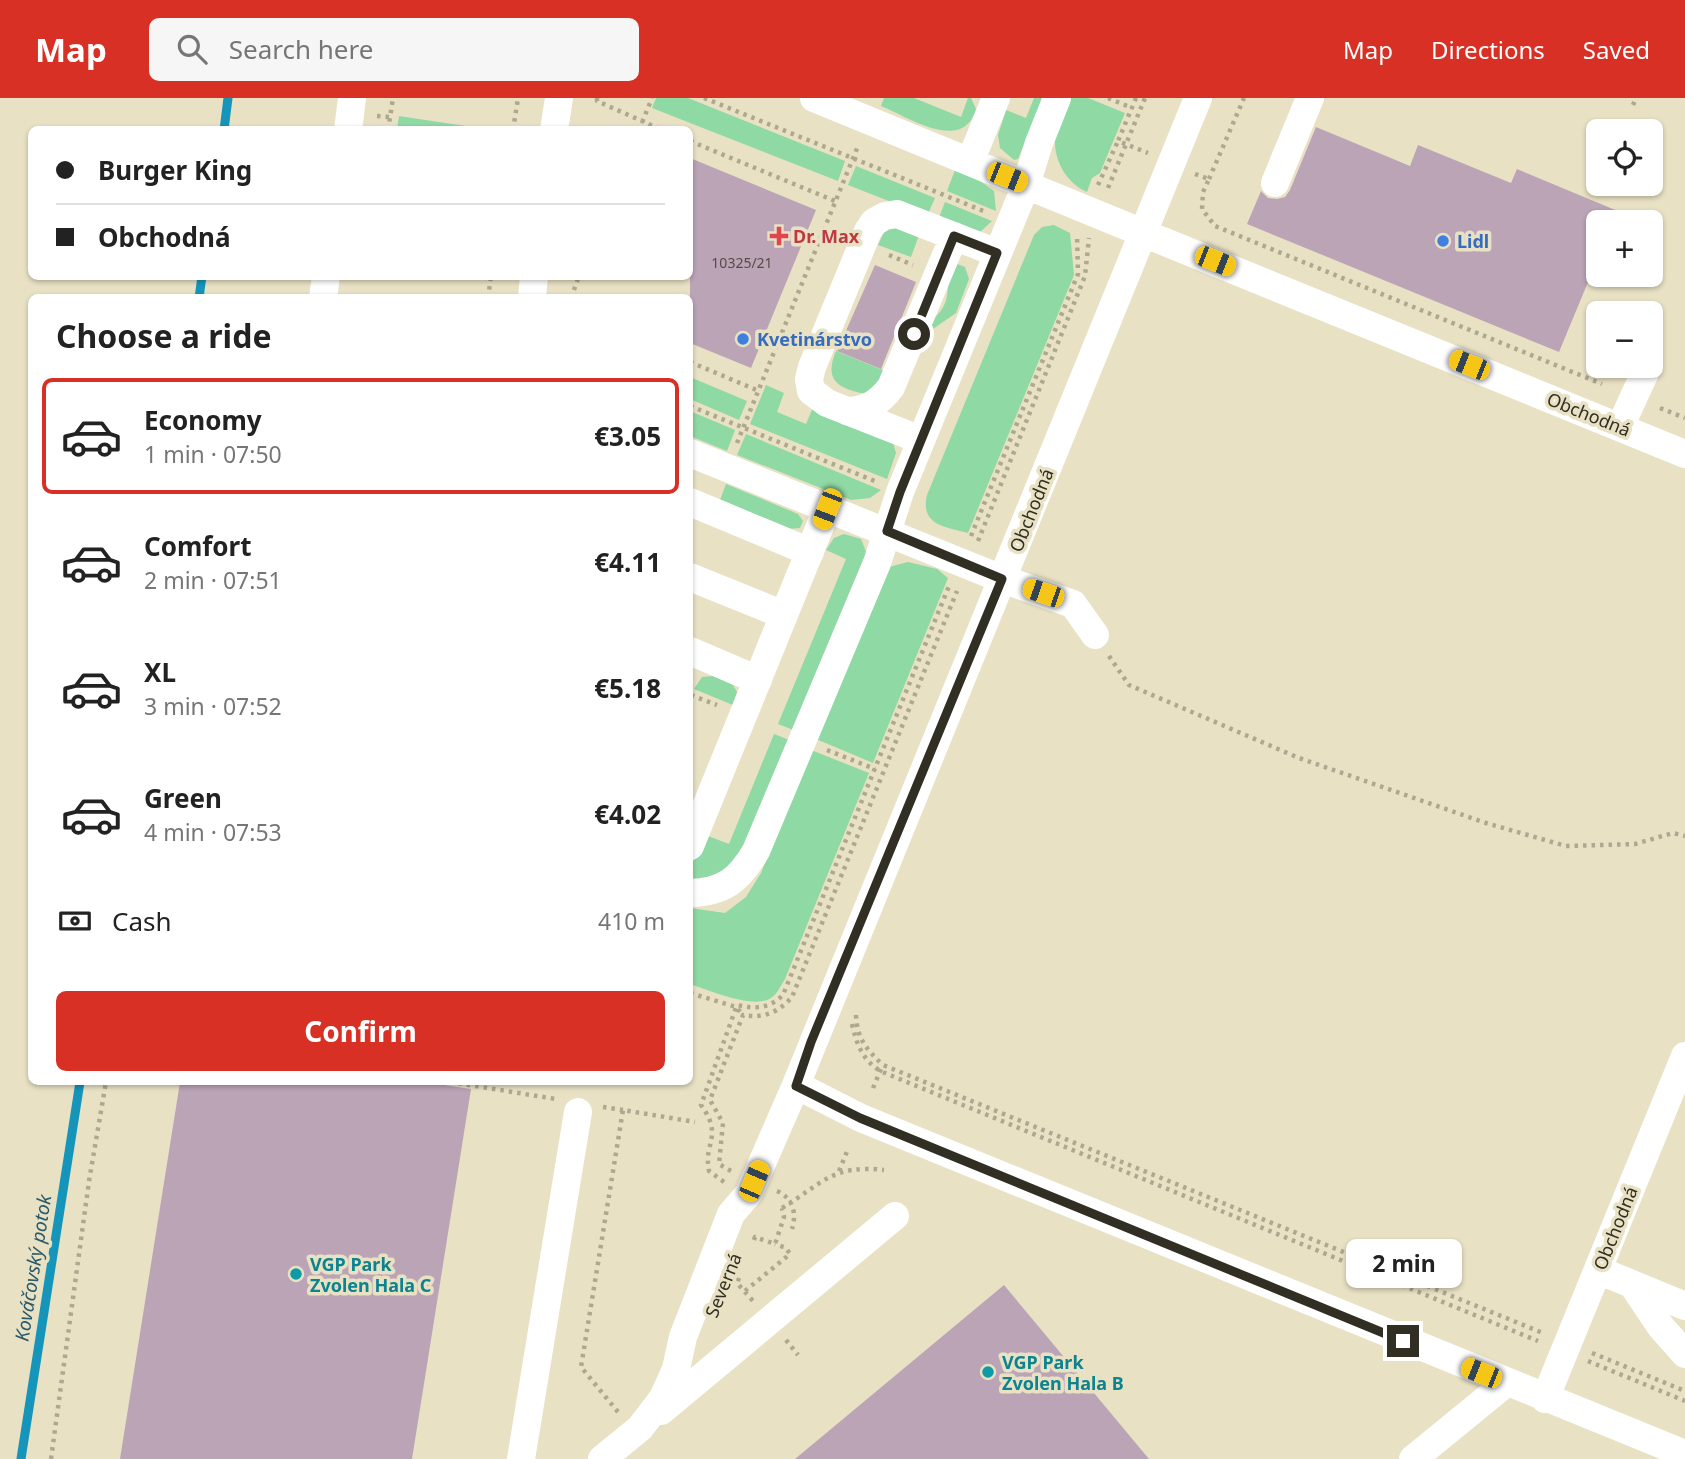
<!DOCTYPE html>
<html lang="en">
<head>
<meta charset="utf-8">
<style>
  body { margin:0; font-family:"Noto Sans",sans-serif; background:#f6f6f6; color:#222; height:100vh; display:flex; flex-direction:column; font-size:26px; white-space:nowrap }
  * { box-sizing:border-box; margin:0 }
  p { font-size:23px; color:#767676 }
  .icon { flex:none; width:38px; height:38px; fill:none; stroke:currentColor; stroke-width:2; stroke-linecap:round; stroke-linejoin:round }
  .map { position:relative; flex:1; overflow:hidden }
  .drawer { position:absolute; left:28px; top:196px; width:665px; height:791px; display:flex; flex-direction:column; background:#fff; border-radius:10px; box-shadow:0 2px 5px #0004 }
  .drawer>* { flex:none }
  .hud { position:absolute; left:28px; top:28px; width:665px; height:154px; border-radius:10px; box-shadow:0 2px 5px #0004; display:grid; align-content:center; height:154px; padding:0 28px; background:#fff }
  .controls { position:absolute; left:1586px; top:21px; display:grid; gap:14px }
  .controls a { display:grid; place-items:center; width:77px; height:77px; border-radius:10px; background:#fff; box-shadow:0 2px 5px #0004; font-size:35px }
  .end { position:absolute; width:32px; height:32px; margin:-16px; border:9px solid #312e23; background:#fff; box-shadow:0 0 0 4px #fff }
  .from { border-radius:50% }
  .bubble { position:absolute; height:49px; border-radius:10px; background:#fff; box-shadow:0 2px 5px #0004; font-size:23px; font-weight:700; line-height:49px; text-align:center }
  .car { position:absolute; width:21px; height:42px; margin:-21px -10px; border-radius:9px; box-shadow:0 0 5px 2px #0007; background:linear-gradient(#f5c518 24%,#345 0 40%,#f5c518 0 76%,#345 0 86%,#f5c518 0) }
  .hud b { display:flex; align-items:center; gap:24px; height:66px; font-size:26px }
  .hud b+b { border-top:2px solid #e0e0e0 }
  .hud i { width:18px; height:18px; background:#222 }
  ul { padding:0; list-style:none }
  li { display:flex; align-items:center; gap:21px; height:116px; margin:0 14px 10px; padding:0 14px; border:4px solid transparent; border-radius:10px }
  li div { flex:1 }
  li b { display:block; font-size:26px }
  li em { font-style:normal; font-weight:700 }
  li.on { border-color:#d93025 }
  li>.icon { width:63px; height:63px; stroke-width:1.5 }
  h2 { padding:0 28px; font-size:32px; line-height:84px }
  .pay { display:flex; align-items:center; gap:18px; height:77px; padding:0 28px; font-size:26px }
  .pay p { margin-inline-start:auto }
  .button { display:flex; gap:14px; margin-top:auto; padding:14px 28px }
  .button a { flex:1; height:80px; border-radius:10px; background:#d93025; color:#fff; font-size:28px; font-weight:700; line-height:80px; text-align:center }
  header { display:flex; align-items:center; gap:42px; box-sizing:border-box; height:98px; padding:0 35px; background:#d93025; color:#fff }
  header strong { font-size:33px }
  nav { display:flex; gap:38px; margin-inline-start:auto; font-size:24px }
  .search { width:490px; height:63px; background:#f6f6f6; display:flex; align-items:center; gap:18px; box-sizing:border-box; padding:0 24px; border-radius:10px; color:#767676; font-size:26px }
  .map>svg:first-child { display:block }
  .green { fill:#8fd9a4 }
  .lines { fill:none; stroke-linecap:round; stroke-linejoin:round }
  .stream { stroke:#1495b9; stroke-width:9 }
  .building { fill:#bca4b7 }
  .path { stroke:#aea891; stroke-width:4.5; stroke-dasharray:3.5 5; stroke-linecap:butt }
  .minor { stroke:#fff; stroke-width:28 }
  .route { stroke:#312e23; stroke-width:9 }
  .health-dot { fill:#e0444e; stroke:#e8e1c4; stroke-width:2.5 }
  .shop-dot { fill:#3f7fe0; stroke:#e8e1c4; stroke-width:2.5 }
  .culture-dot { fill:#0f9aa8; stroke:#e8e1c4; stroke-width:2.5 }
  .labels { text-anchor:middle; dominant-baseline:central; stroke-width:7; stroke-linejoin:round; paint-order:stroke }
  .number-label { font-size:14px; fill:#544c48 }
  .health-label { font-size:18px; font-weight:bold; fill:#be3a42; stroke:#e8e1c4; text-anchor:start }
  .shop-label { font-size:18px; font-weight:bold; fill:#366cbe; stroke:#e8e1c4; text-anchor:start }
  .street-label { font-size:18px; fill:#312e23; stroke:#e8e1c4 }
  .culture-label { font-size:18px; font-weight:bold; fill:#0d838f; stroke:#e8e1c4; text-anchor:start }
  .water-label { font-size:19px; font-style:italic; fill:#2a5969; stroke:#e8e1c4 }
</style>
</head>
<body>
<header>
<strong>Map</strong>
<div class="search"><svg class="icon" aria-label="search" viewBox="0 0 24 24"><circle cx="10" cy="10" r="6"/><path d="M15 15l6 6"/></svg>Search here</div>
<nav><a>Map</a><a>Directions</a><a>Saved</a></nav>
</header>
<div class="map">
<svg width="1685" height="1361" viewBox="0 0 1685 1361">
  <rect width="100%" height="100%" fill="#e8e1c4"/>
  <!-- green -->
  <path class="green" d="M656 0H688L845 63 838 83 652 10Z
    M884 0H914L961 19 968 0H971L976 11C963 56 908 19 881 8Z
    M1034 0H1043L1018 61 1014 62 1000 50 998 37 1006 12 1026 20Z
    M1067 0H1088L1125 15 1100 75 1092 80 1087 94C1068 86 1055 65 1055 44 1055 30 1063 13 1067 0Z
    M399 18 485 31H397Z
    M856 68 935 100 927 118 848 87Z
    M955 72 980 83 994 93 996 113 947 93Z
    M945 104 992 123 979 135 938 122Z
    M1054 127 1070 135 1074 177 968 435C945 429 920 427 927 397L1034 137 1042 129Z
    M891 128 921 132 911 159 878 147 883 136Z
    M957 166 965 169 969 181 956 215 930 233 923 230C945 212 950 204 947 175Z
    M836 253 890 275 865 296C837 290 824 282 836 253Z
    M690 279 747 303 739 322 690 301Z
    M766 287 784 295 777 314 806 326 814 307 892 341 896 355 887 381 750 326Z
    M690 313 735 332 727 353 690 338Z
    M746 336 881 392 870 400 851 402 737 357Z
    M726 386 798 416 803 423 800 430 788 431 720 402Z
    M844 436 861 441 867 456 796 633 778 626 846 461 826 452 834 440Z
    M908 464 937 471 948 480 873 665 816 641 885 470Z
    M713 578 733 587 737 594 733 607 694 591 702 579Z
    M774 636 792 643 753 738 722 776 690 784V767L702 753 708 738 729 746Z
    M811 652 869 675 785 881C780 889 776 899 767 902 748 909 708 892 690 886V810L725 815 746 799 761 775Z"/>
  <g class="lines">
    <!-- stream -->
    <path class="stream" d="M224 32 228 0
      M199 200 202 178
      M21 1361 80 984"/>
  </g>
  <!-- building -->
  <path class="building" d="M1316 29 1410 68 1418 47 1511 85 1517 71 1644 124H1598V160L1559 254 1247 126 1261 93 1268 100 1277 101 1285 99 1290 92Z
    M690 60 816 112 751 270 690 245Z
    M875 167 916 184 881 271 837 253Z
    M180 984H424L471 991 412 1361H120Z
    M1004 1187 1149 1361H795Z"/>
  <g class="lines">
    <!-- path -->
    <path class="path" d="M597 0V3L662 32
      M704 0 986 114
      M1108 0 1132 10
      M1136 0 1118 43 1148 55
      M1633 7 1636 0
      M377 18 390 19
      M388 32 393 0
      M513 32 518 0
      M639 32 652 0
      M690 43 835 103
      M1195 76 1209 81 1203 94 1202 111 1215 128 1602 286
      M1209 81 1244 0
      M1098 87 1118 43
      M1108 90 1145 0
      M889 157 913 167
      M488 200 491 178
      M571 200 579 178
      M690 264 759 293
      M690 308 877 384
      M1660 310 1685 320
      M737 345 858 48
      M971 438 1078 176 1077 136
      M978 443 1085 178 1089 140
      M1109 558 1129 587 1299 660 1486 725 1566 748 1635 746 1673 735 1685 738
      M691 597 717 607
      M827 652 875 671
      M690 895 736 909 743 917
      M856 917C857 941 867 952 883 967L1543 1235
      M852 926C857 947 862 961 880 973L1538 1243
      M450 984 556 1001
      M873 990 881 971
      M603 1009 623 1012
      M731 1073 719 1066 723 1025 710 1002 743 917C763 921 779 914 792 899L957 493
      M839 1073 848 1051
      M724 1084 709 1073C703 1044 724 1039 701 1007L737 907C755 911 769 911 783 897L949 488
      M777 1093C793 1100 797 1115 792 1131
      M782 1110C822 1086 832 1066 884 1072
      M754 1142 755 1139 775 1146 784 1119 782 1110
      M739 1180 737 1185 753 1203
      M745 1193 790 1156 786 1150 775 1146
      M786 1242 798 1257
      M1592 1255 1685 1293
      M1588 1263 1685 1303
      M618 1314 581 1269 623 1012 695 1024
      M51 1361 89 1083 106 984"/>
    <!-- minor -->
    <path class="minor" d="M814 0 1143 135 796 987 861 1020 1685 1356
      M1198 0 1143 135 1685 356
      M348 32 352 0
      M554 32 559 0
      M970 64 996 0
      M1275 85 1310 0
      M323 200 326 178
      M532 200 534 178
      M847 313C867 312 879 305 891 289L954 138
      M1620 329 1648 268
      M921 342 827 305 811 293 809 281 812 269 868 133 874 124 885 118 897 116 997 155
      M690 355 1002 481 1073 506 1095 537
      M690 404 810 454
      M690 479 784 517
      M690 553 758 582
      M690 748 827 411
      M690 795C724 794 739 782 756 753L877 465 900 394 1026 87 1039 45 1057 0
      M1598 1172 1685 1208
      M1632 1186 1661 1229 1685 1256
      M1545 1301 1685 958
      M661 1313 895 1118
      M521 1361 578 1014
      M602 1361 640 1330 663 1300 676 1271 683 1239 731 1116 749 1095 796 987
      M1413 1361 1506 1285"/>
  </g>
  <g class="lines">
    <!-- route -->
    <path class="route" d="M914 236 954 138 997 155 900 394 887 433 1002 481 811 944 796 988 860 1020 1403 1243"/>
  </g>
  <!-- markers -->
  <path class="health-dot" d="M775.5 127.5h7v7h7v7h-7v7h-7v-7h-7v-7h7z"/>
  <g class="shop-dot">
    <circle cx="1443" cy="143" r="7"/>
    <circle cx="743" cy="241" r="7"/>
  </g>
  <g class="culture-dot">
    <circle cx="296" cy="1176" r="7"/>
    <circle cx="988" cy="1274" r="7"/>
  </g>
  <g class="labels">
    <!-- number labels -->
    <g class="number-label">
      <text x="742" y="164">10325/21</text>
    </g>
    <!-- health labels -->
    <g class="health-label">
      <text x="793" y="138">Dr. Max</text>
    </g>
    <!-- shop labels -->
    <g class="shop-label">
      <text x="1457" y="143">Lidl</text>
      <text x="757" y="241">Kvetinárstvo</text>
    </g>
    <!-- street labels -->
    <g class="street-label">
      <text transform="translate(1589 316) rotate(22)">Obchodná</text>
      <text transform="translate(1031 412) rotate(-68)">Obchodná</text>
      <text transform="translate(1615 1130) rotate(-68)">Obchodná</text>
      <text transform="translate(723 1187) rotate(-68)">Severná</text>
    </g>
    <!-- culture labels -->
    <g class="culture-label">
      <text x="310" y="1166">VGP Park<tspan x="310" dy="21">Zvolen Hala C</tspan></text>
      <text x="1002" y="1264">VGP Park<tspan x="1002" dy="21">Zvolen Hala B</tspan></text>
    </g>
    <!-- water labels -->
    <g class="water-label">
      <text transform="translate(33 1170) rotate(-81)">Kováčovský potok</text>
    </g>
  </g>
</svg>
<div class="controls">
<a><svg class="icon" aria-label="locate" viewBox="0 0 24 24"><circle cx="12" cy="12" r="6"/><path d="M12 2v4M12 18v4M2 12h4M18 12h4"/></svg></a>
<a>+</a>
<a>−</a>
</div>
<i class="end from" style="left:914px;top:236px"></i>
<i class="end" style="left:1403px;top:1243px"></i>
<div class="bubble" style="left:1346px;top:1141px;width:116px">2 min</div>
<i class="car" style="left:1007px;top:79px;rotate:112deg"></i>
<i class="car" style="left:1215px;top:163px;rotate:112deg"></i>
<i class="car" style="left:1469px;top:267px;rotate:292deg"></i>
<i class="car" style="left:827px;top:411px;rotate:201deg"></i>
<i class="car" style="left:1043px;top:495px;rotate:289deg"></i>
<i class="car" style="left:754px;top:1083px;rotate:23deg"></i>
<i class="car" style="left:1481px;top:1275px;rotate:292deg"></i>
<div class="hud">
<b><i class="from"></i>Burger King</b>
<b><i></i>Obchodná</b>
</div>
<section class="drawer">
<h2>Choose a ride</h2>
<ul>
<li class="on"><svg class="icon" aria-label="car" viewBox="0 0 24 24"><path d="M5 17H2v-5l4-1 3-4h7l3 4 3 1v5h-3M9 17h6M6 11h13"/><circle cx="7" cy="17" r="2"/><circle cx="17" cy="17" r="2"/></svg><div><b>Economy</b><p>1 min · 07:50</p></div><em>€3.05</em></li>
<li><svg class="icon" aria-label="car" viewBox="0 0 24 24"><path d="M5 17H2v-5l4-1 3-4h7l3 4 3 1v5h-3M9 17h6M6 11h13"/><circle cx="7" cy="17" r="2"/><circle cx="17" cy="17" r="2"/></svg><div><b>Comfort</b><p>2 min · 07:51</p></div><em>€4.11</em></li>
<li><svg class="icon" aria-label="car" viewBox="0 0 24 24"><path d="M5 17H2v-5l4-1 3-4h7l3 4 3 1v5h-3M9 17h6M6 11h13"/><circle cx="7" cy="17" r="2"/><circle cx="17" cy="17" r="2"/></svg><div><b>XL</b><p>3 min · 07:52</p></div><em>€5.18</em></li>
<li><svg class="icon" aria-label="car" viewBox="0 0 24 24"><path d="M5 17H2v-5l4-1 3-4h7l3 4 3 1v5h-3M9 17h6M6 11h13"/><circle cx="7" cy="17" r="2"/><circle cx="17" cy="17" r="2"/></svg><div><b>Green</b><p>4 min · 07:53</p></div><em>€4.02</em></li>
</ul>
<div class="pay"><svg class="icon" aria-label="cash" viewBox="0 0 24 24"><path d="M3 7h18v10H3z"/><circle cx="12" cy="12" r="2"/></svg>Cash<p>410 m</p></div>
<div class="button"><a>Confirm</a></div>
</section>
</div>
</body>
</html>
